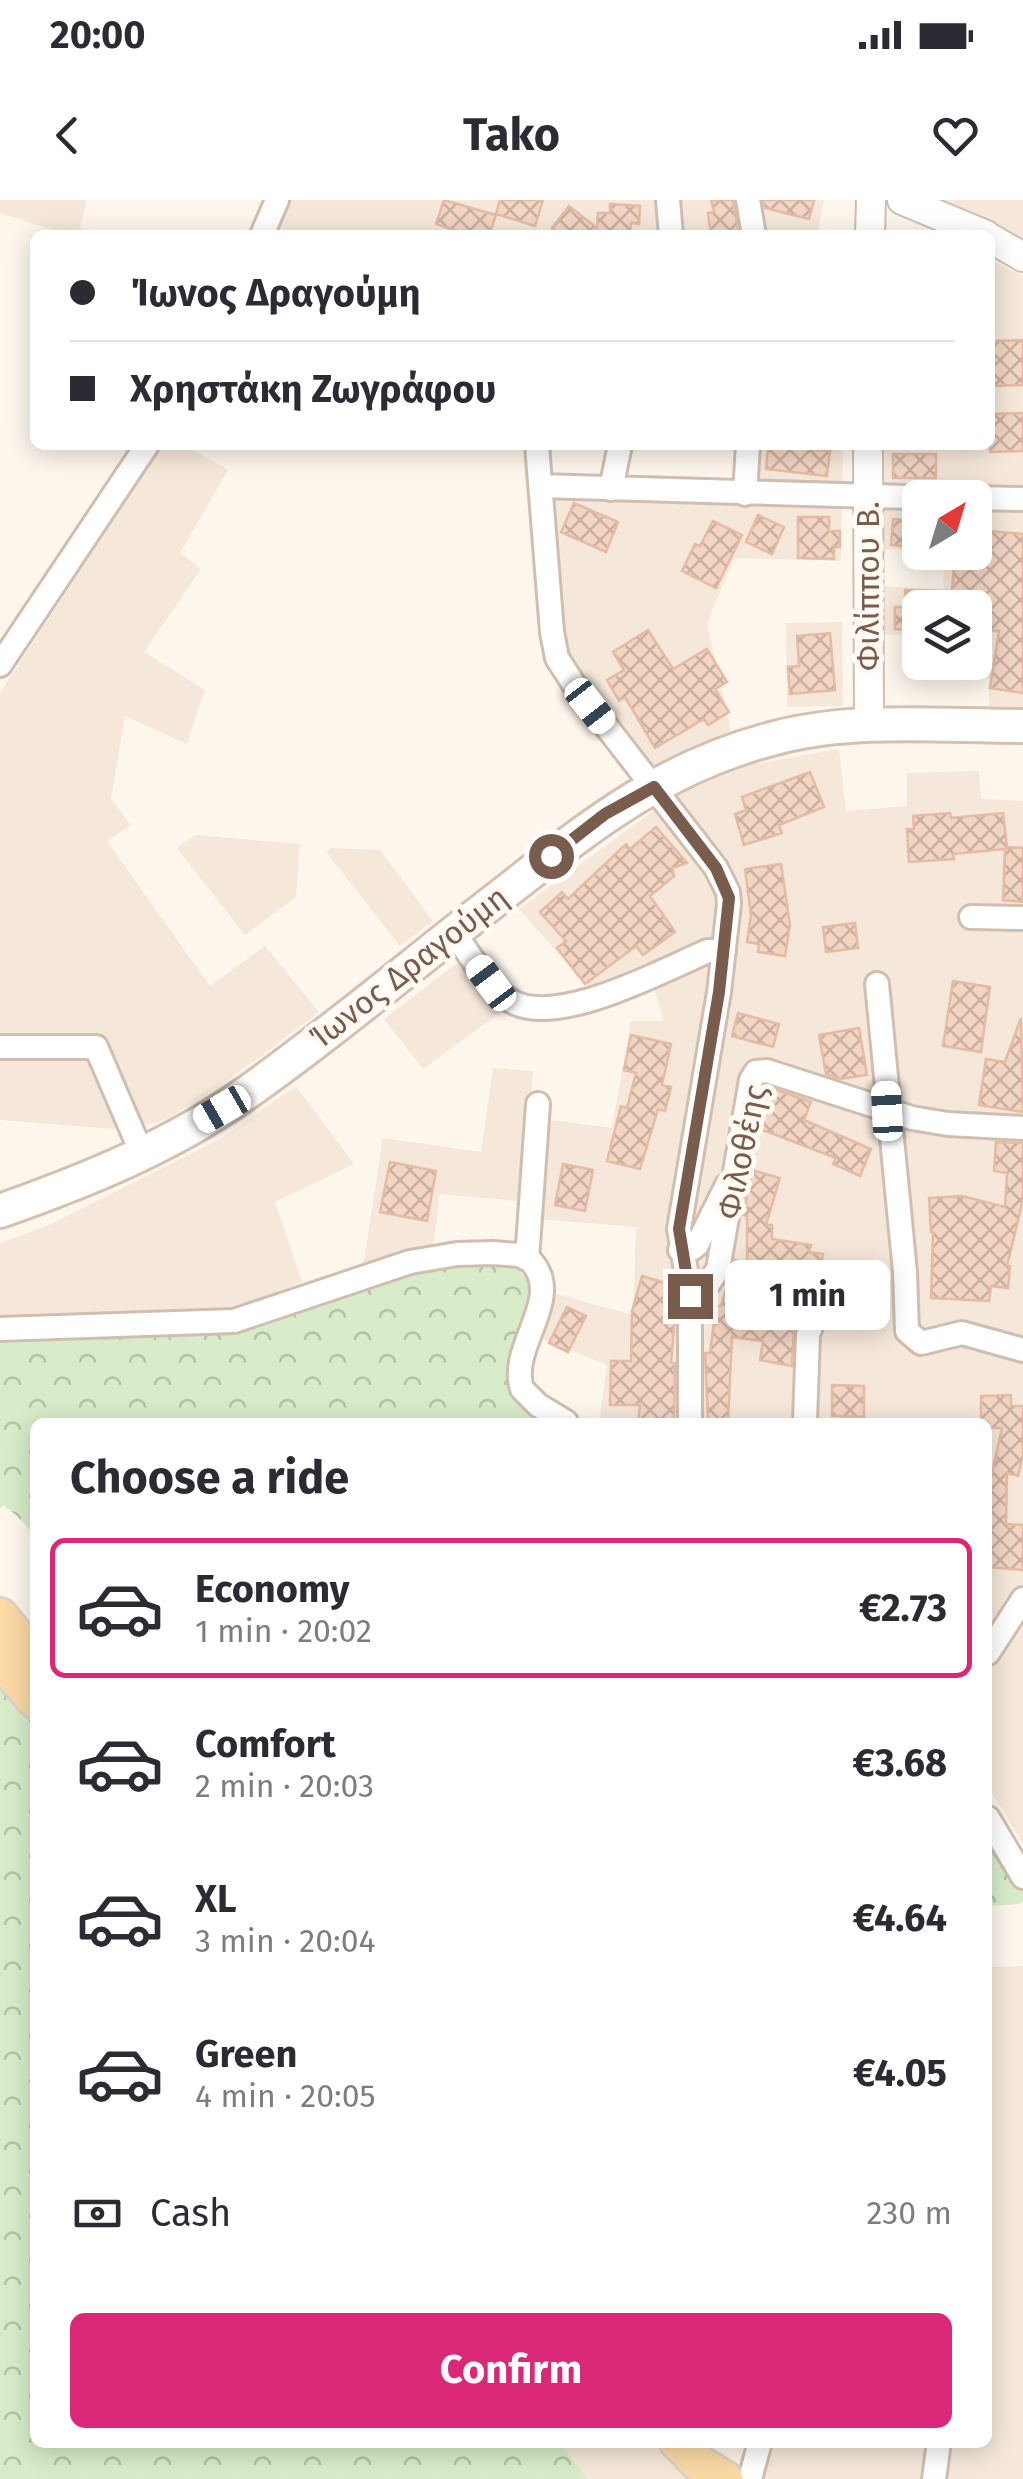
<!DOCTYPE html>
<html lang="en">
<head>
<meta charset="utf-8">
<style>
  body { margin:0; font-family:"Fira Sans",sans-serif; background:#f2f2f3; color:#2b2b33; height:100vh; display:flex; flex-direction:column; font-size:38px; white-space:nowrap }
  * { box-sizing:border-box; margin:0 }
  p { font-size:32px; color:#7c7c81 }
  .icon { flex:none; width:55px; height:55px; fill:none; stroke:currentColor; stroke-width:2; stroke-linecap:round; stroke-linejoin:round }
  .map { position:relative; flex:1; overflow:hidden }
  .drawer { position:absolute; left:30px; top:1218px; width:962px; height:1030px; display:flex; flex-direction:column; background:#fff; border-radius:15px; box-shadow:0 5px 25px #0003 }
  .drawer>* { flex:none }
  .guide { position:absolute; left:30px; top:30px; width:965px; height:220px; border-radius:15px; box-shadow:0 5px 25px #0003; display:grid; align-content:center; height:220px; padding:0 40px; background:#fff }
  .needle { width:65px; rotate:38deg }
  .fabs { position:absolute; left:902px; top:280px; display:grid; gap:20px }
  .fabs a { display:grid; place-items:center; width:90px; height:90px; border-radius:15px; background:#fff; box-shadow:0 5px 25px #0003; font-size:50px }
  .end { position:absolute; width:45px; height:45px; margin:-22px; border:12px solid #7a5c4d; background:#fff; box-shadow:0 0 0 5px #fff }
  .from { border-radius:50% }
  .bubble { position:absolute; height:70px; border-radius:15px; background:#fff; box-shadow:0 5px 25px #0003; font-size:32px; font-weight:700; line-height:70px; text-align:center }
  .car { position:absolute; width:30px; height:60px; margin:-30px -15px; border-radius:12px; box-shadow:0 0 8px 2px #0007; background:linear-gradient(#fff 24%,#345 0 40%,#fff 0 76%,#345 0 86%,#fff 0) }
  .guide b { display:flex; align-items:center; gap:35px; height:95px; font-size:38px }
  .guide b+b { border-top:2px solid #e1e1e2 }
  .guide i { width:25px; height:25px; background:#2b2b33 }
  ul { padding:0; list-style:none }
  li { display:flex; align-items:center; gap:30px; height:140px; margin:0 20px 15px; padding:0 20px; border:5px solid transparent; border-radius:15px }
  li div { flex:1 }
  li b { display:block; font-size:38px }
  li em { font-style:normal; font-weight:700 }
  li.active { border-color:#db2777 }
  li>.icon { width:90px; height:90px; stroke-width:1.5 }
  h2 { padding:0 40px; font-size:45px; line-height:120px }
  .pay { display:flex; align-items:center; gap:25px; height:110px; padding:0 40px; font-size:38px }
  .pay p { margin-inline-start:auto }
  .primary-button { display:flex; gap:20px; margin-top:auto; padding:20px 40px }
  .primary-button a { flex:1; height:115px; border-radius:15px; background:#db2777; color:#fff; font-size:40px; font-weight:700; line-height:115px; text-align:center }
  .status { display:flex; justify-content:space-between; align-items:center; height:70px; padding:0 50px; background:#fff; direction:ltr }
  .status svg { height:28px; fill:currentColor }
  header { display:flex; justify-content:space-between; align-items:center; height:130px; padding:0 40px; background:#fff; font-size:45px; font-weight:700 }
  .map>svg:first-child { display:block }
  .residential { fill:#f5e8da }
  .forest { fill:url(#forest-crowns) }
  .building { fill:url(#building-cross-hatch); stroke:#e6bba3; stroke-width:2.5 }
  .lines { fill:none; stroke-linecap:round; stroke-linejoin:round }
  .minor-casing { stroke:#d1beb0; stroke-width:28 }
  .tertiary-casing { stroke:#d1beb0; stroke-width:32 }
  .secondary-casing { stroke:#d6c0b0; stroke-width:38 }
  .primary-casing { stroke:#dad1cd; stroke-width:40 }
  .minor { stroke:#fff; stroke-width:22 }
  .tertiary { stroke:#fff; stroke-width:28 }
  .secondary { stroke:#fff; stroke-width:32 }
  .primary { stroke:#fbd9a5; stroke-width:35 }
  .route { stroke:#7a5c4d; stroke-width:12 }
  .labels { text-anchor:middle; dominant-baseline:central; stroke-width:10; stroke-linejoin:round; paint-order:stroke }
  .street-label { font-size:32px; fill:#7a5c4d; stroke:#fffaf3 }
</style>
</head>
<body>
<div class="status"><b>20:00</b><svg viewBox="0 0 49 12"><path d="M0 12V9h3v3zM5 12V6h3v6zM10 12V3h3v9zM15 12V0h3v12zM26 1h20v11H26zM47 4h2v5h-2z"/></svg></div>
<header><svg class="icon" aria-label="back" viewBox="0 0 24 24"><path d="M15 5l-7 7 7 7"/></svg>Tako<svg class="icon" aria-label="heart" viewBox="0 0 24 24"><path d="M12 20l-8-8c-3-5 5-10 8-4 3-6 11-1 8 4z"/></svg></header>
<div class="map">
<svg width="1023" height="2279" viewBox="0 0 1023 2279">
  <defs>
    <pattern id="forest-crowns" width="20" height="18" patternUnits="userSpaceOnUse" patternTransform="scale(2.5)"><rect width="20" height="18" fill="#d8ecc9"/><path d="M2 6a3 3 0 1 1 6 0M12 15a3 3 0 1 1 6 0" fill="none" stroke="#b4c2a5"/></pattern>
    <pattern id="building-cross-hatch" width="8" height="8" patternUnits="userSpaceOnUse" patternTransform="scale(2.5)"><rect width="8" height="8" fill="#f3d5c3"/><path d="M0 0l8 8M0 8l8-8" fill="none" stroke="#cab0a1"/></pattern>
  </defs>
  <rect width="100%" height="100%" fill="#fdf6ec"/>
  <!-- residential -->
  <path class="residential" d="M0 0H87L78 35H69L0 13Z
    M286 0H824L817 35H271Z
    M930 0H1023V47Z
    M990 60 1023 76V510H989L988 441 975 440V408H920V436L878 434 879 386 944 390 943 353 975 352V298H920V351L882 349 885 245H990Z
    M162 245H184L228 270 180 353 201 369 144 452 205 490 187 544 125 516 111 599 131 625 107 641 210 786 265 746 319 812 255 861 168 919 126 930 0 920V493Z
    M759 245H843L841 361 734 358 707 424 731 530 655 570 576 473 565 450 549 296 757 303Z
    M842 422 843 506 787 507 786 423Z
    M839 549 846 611 907 606V573L979 571 981 599 1023 601V1644L988 1586V1222H599L607 1165 538 1137 557 1094 633 1115 636 1027 538 1019 539 1003 440 994 433 1048 363 1066 383 938 481 952 493 868 533 871 529 917 612 928 631 821H664L646 763 588 787 519 709 678 593 749 565Z
    M195 635 300 644 296 697 245 735 177 648Z
    M330 648 380 650 433 721 400 746 327 653Z
    M461 760 501 812 423 869 384 819Z
    M296 886 354 964 275 1002 302 1082 223 1112 0 1121V1043L49 1025 220 939Z
    M1023 1766V2279H756L768 2243 988 2242V1767Z
    M560 2243H661L695 2279H587Z"/>
  <!-- forest -->
  <path class="forest" d="M467 1061 515 1066 530 1081C533 1116 490 1161 513 1194 522 1206 538 1214 550 1222H35V1342C30 1325 16 1315 3 1305L0 1309V1143L228 1133 250 1127 361 1083Z
    M0 1473 35 1517V2242L560 2243 587 2279H0Z
    M988 1629 1023 1688V1701L1019 1704 988 1706Z"/>
  <!-- building -->
  <path class="building" d="M444 0 496 15 489 35H469L436 24Z
    M500 0H543L535 26 496 14Z
    M711 0H733L739 35H711L708 13 714 12Z
    M763 0H814L809 19 765 8Z
    M610 4 640 6 639 24 631 23 630 35H561L552 28 569 6 597 28 598 13H610Z
    M1023 140V185L990 186V141Z
    M1023 213V251L990 252V214Z
    M768 245 830 251 827 276 766 269Z
    M893 254H936V278H893Z
    M574 303 618 322 606 352 561 332Z
    M758 315 784 327 772 354 746 342Z
    M798 317H829V331H840V347H834V359L798 358Z
    M893 319 920 321V348L891 345Z
    M713 321 742 335 716 388 682 371 695 344 700 346Z
    M975 330 1023 334V493L990 488 999 431H975V408H920V430L895 429V407H905V390L952 391 955 352H975Z
    M648 430 673 469 707 449 727 482 715 489 729 512 708 525 704 519 655 548 625 497 619 501 607 480 624 470 613 452Z
    M830 433 835 490 790 494 788 467 799 466 797 436Z
    M810 572 824 607 779 625 782 633 744 645 735 614 746 610 742 597Z
    M950 613 951 618 1003 613 1007 647 1023 648V702L1003 700 1005 649 953 654 954 659 909 662 907 629H914L913 616Z
    M656 627 687 663 672 668 674 676 650 696 675 732 643 755 636 746 585 784 557 748 566 741 540 712 562 692 568 699 626 644 630 649Z
    M781 664 790 725 785 756 758 752 759 744 747 742 751 715 745 669Z
    M855 723 858 748 826 752 823 727Z
    M953 781 990 787 981 852 943 846Z
    M738 813 779 824 773 847 732 836Z
    M1021 818 1023 912 979 905 986 859 1005 862Z
    M859 828 867 875 840 879 826 874 819 835Z
    M631 835 671 844 662 885 671 887 665 911 658 909 640 969 607 961 621 906 627 908 636 873 624 870Z
    M769 887 811 902 804 920 871 949 860 976 833 964 836 958 758 928Z
    M996 942 1023 943V1000L1007 1066H1010L1008 1088 991 1086 989 1101 931 1098 933 1032H931L929 998 962 996 1005 1007 1007 973 994 971Z
    M390 962 436 971 427 1021 380 1012Z
    M563 964 593 970 585 1011 555 1005Z
    M752 970 780 978 766 1025H772V1039L811 1045 809 1052 823 1054 818 1084 809 1092 794 1129 792 1166 760 1160 763 1141 732 1137 728 1222H708L705 1153H710L716 1106H721L735 1060 747 1063V1016L743 1015Z
    M854 1071 878 1079 868 1110 844 1102Z
    M642 1076 673 1085 675 1118 671 1162 675 1163 674 1222H638L640 1205H610L611 1161H631L632 1111Z
    M567 1107 586 1116 568 1152 549 1143Z
    M832 1185 864 1186V1217L832 1216Z
    M1011 1195V1206H1023V1255L1018 1276 1007 1273 1006 1324 1023 1325V1370L988 1367V1278H991L1002 1228H988V1222H981V1196Z"/>
  <g class="lines">
    <!-- minor casing -->
    <g class="minor-casing">
      <path id="minor" d="M668 0 671 35
        M748 0 754 35
        M262 35 277 0
        M537 245 552 432 557 458 575 486 716 668 728 692 729 704 719 792 679 1029 690 1095V1222
        M541 286 941 298
        M611 289 620 245
        M745 294 748 245
        M975 298 1023 299
        M0 465 147 245
        M971 717 1023 718
        M453 732C470 754 485 782 508 799 552 831 663 770 708 751H724
        M877 784 905 1072 907 1131 921 1143 962 1133 1023 1150
        M0 847H96L142 954
        M680 1050H690L697 1045 727 985
        M527 1059 538 904
        M689 1087 709 1083 718 1069 751 880 756 872 767 871 912 918 948 924 1023 928
        M0 1129 234 1121 410 1062 457 1054 492 1053 519 1055 531 1061C565 1099 508 1146 522 1189L538 1205 566 1222
        M805 1222 808 1134 823 1098
        M988 1453 1023 1399
        M988 1618 1023 1677
        M750 2279 760 2242
        M934 2279 939 2242"/>
    </g>
    <!-- tertiary casing -->
    <g class="tertiary-casing">
      <path id="tertiary" d="M902 0 986 35
        M870 35 871 0
        M990 38 1023 57
        M868 245 869 526"/>
    </g>
    <!-- secondary casing -->
    <g class="secondary-casing">
      <path id="secondary" d="M0 1011C85 981 170 947 245 894 333 832 416 761 502 695 590 626 662 567 775 538 854 517 941 526 1023 526"/>
    </g>
    <!-- primary casing -->
    <g class="primary-casing">
      <path id="primary" d="M0 1416 35 1460
        M0 1459 35 1500
        M678 2242 697 2262 725 2279"/>
    </g>
    <!-- minor -->
    <use href="#minor" class="minor"/>
    <!-- tertiary -->
    <use href="#tertiary" class="tertiary"/>
    <!-- secondary -->
    <use href="#secondary" class="secondary"/>
    <!-- primary -->
    <use href="#primary" class="primary"/>
  </g>
  <g class="lines">
    <!-- route -->
    <path class="route" d="M551 656 605 614 654 587 716 668 729 698 719 792 679 1029 690 1096"/>
  </g>
  <g class="labels">
    <!-- street labels -->
    <g class="street-label">
      <text transform="translate(868 386) rotate(-90)">Φιλίππου Β.</text>
      <text transform="translate(409 767) rotate(-38)">Ίωνος Δραγούμη</text>
      <text transform="translate(742 952) rotate(-78)">Φιλοθέης</text>
    </g>
  </g>
</svg>
<div class="fabs">
<a><svg class="needle" viewBox="-14 -14 28 28"><path d="M0-13l5 13h-10z" fill="#e53935"/><path d="M0 13l5-13h-10z" fill="#7c7c81"/></svg></a>
<a><svg class="icon" aria-label="layers" viewBox="0 0 24 24"><path d="M12 4l9 5-9 5-9-5zM3 14l9 5 9-5"/></svg></a>
</div>
<i class="end from" style="left:551px;top:656px"></i>
<i class="end" style="left:690px;top:1096px"></i>
<div class="bubble" style="left:725px;top:1060px;width:165px">1 min</div>
<i class="car" style="left:590px;top:506px;rotate:142deg"></i>
<i class="car" style="left:491px;top:783px;rotate:323deg"></i>
<i class="car" style="left:222px;top:909px;rotate:240deg"></i>
<i class="car" style="left:887px;top:911px;rotate:357deg"></i>
<div class="guide">
<b><i class="from"></i>Ίωνος Δραγούμη</b>
<b><i></i>Χρηστάκη Ζωγράφου</b>
</div>
<section class="drawer">
<h2>Choose a ride</h2>
<ul>
<li class="active"><svg class="icon" aria-label="car" viewBox="0 0 24 24"><path d="M5 17H2v-5l4-1 3-4h7l3 4 3 1v5h-3M9 17h6M6 11h13"/><circle cx="7" cy="17" r="2"/><circle cx="17" cy="17" r="2"/></svg><div><b>Economy</b><p>1 min · 20:02</p></div><em>€2.73</em></li>
<li><svg class="icon" aria-label="car" viewBox="0 0 24 24"><path d="M5 17H2v-5l4-1 3-4h7l3 4 3 1v5h-3M9 17h6M6 11h13"/><circle cx="7" cy="17" r="2"/><circle cx="17" cy="17" r="2"/></svg><div><b>Comfort</b><p>2 min · 20:03</p></div><em>€3.68</em></li>
<li><svg class="icon" aria-label="car" viewBox="0 0 24 24"><path d="M5 17H2v-5l4-1 3-4h7l3 4 3 1v5h-3M9 17h6M6 11h13"/><circle cx="7" cy="17" r="2"/><circle cx="17" cy="17" r="2"/></svg><div><b>XL</b><p>3 min · 20:04</p></div><em>€4.64</em></li>
<li><svg class="icon" aria-label="car" viewBox="0 0 24 24"><path d="M5 17H2v-5l4-1 3-4h7l3 4 3 1v5h-3M9 17h6M6 11h13"/><circle cx="7" cy="17" r="2"/><circle cx="17" cy="17" r="2"/></svg><div><b>Green</b><p>4 min · 20:05</p></div><em>€4.05</em></li>
</ul>
<div class="pay"><svg class="icon" aria-label="cash" viewBox="0 0 24 24"><path d="M3 7h18v10H3z"/><circle cx="12" cy="12" r="2"/></svg>Cash<p>230 m</p></div>
<div class="primary-button"><a>Confirm</a></div>
</section>
</div>
</body>
</html>
